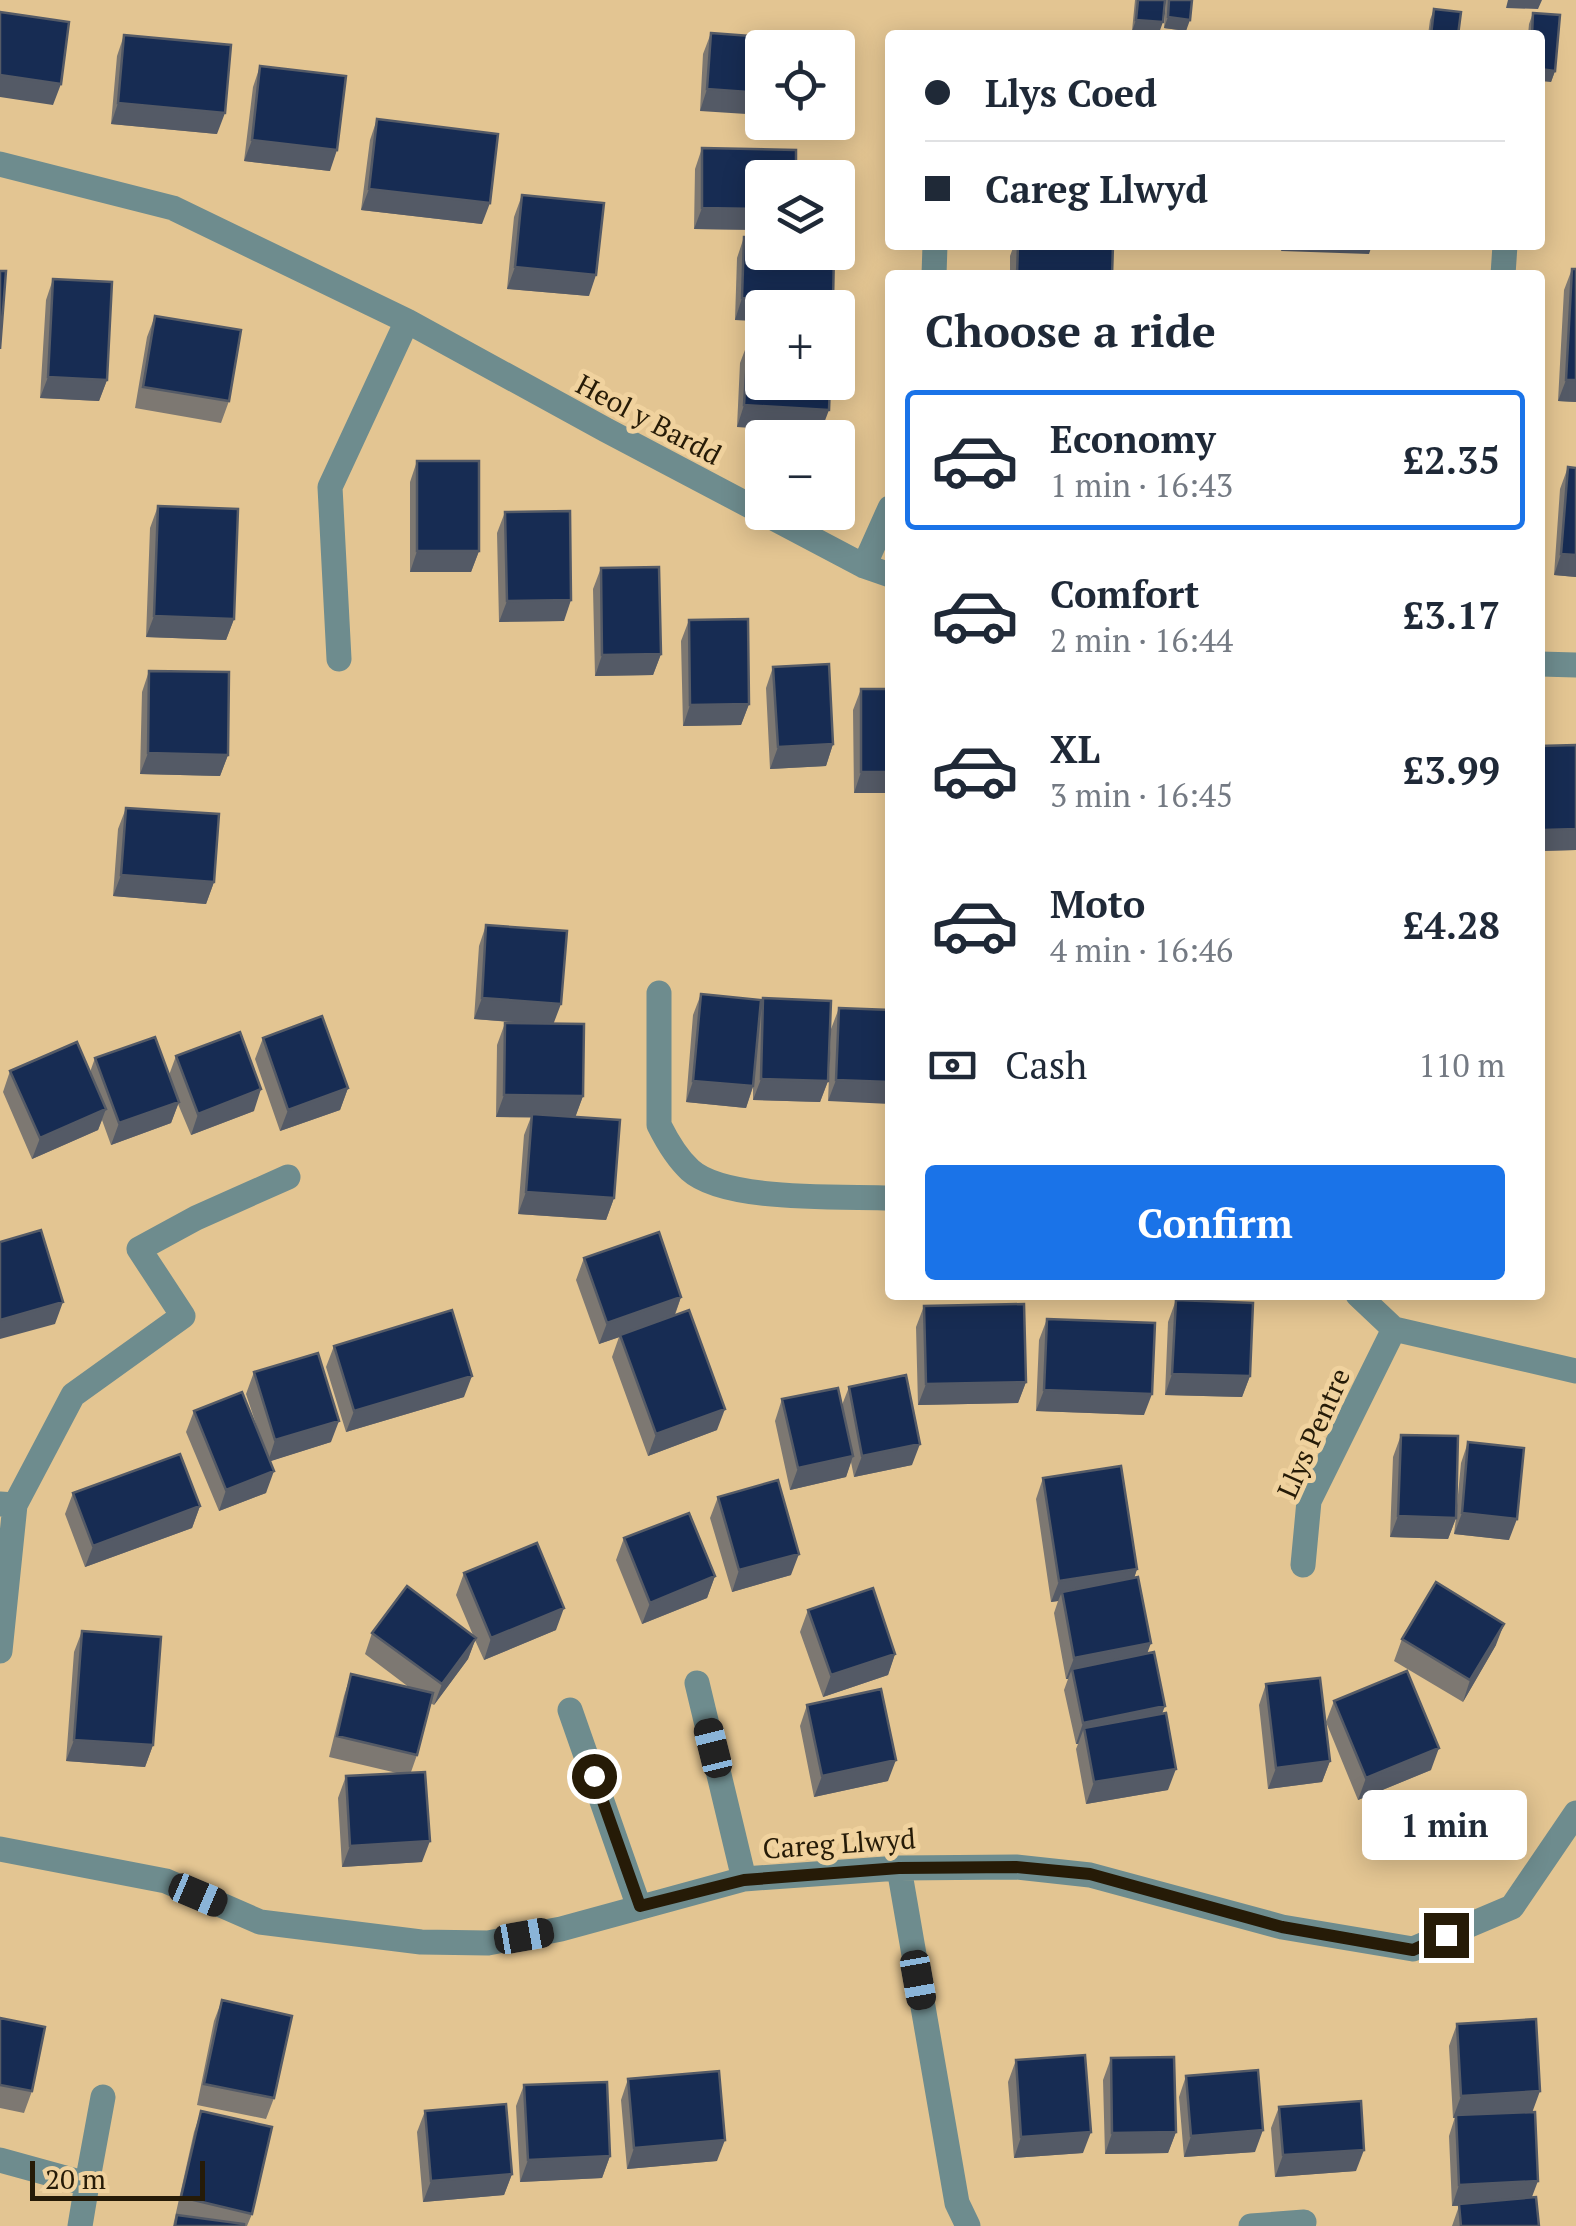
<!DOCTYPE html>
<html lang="en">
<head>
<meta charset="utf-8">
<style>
  body { margin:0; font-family:"PT Serif",serif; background:#f6f6f7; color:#1f2937; height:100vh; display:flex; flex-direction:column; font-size:38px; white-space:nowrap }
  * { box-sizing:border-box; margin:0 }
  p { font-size:32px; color:#747a83 }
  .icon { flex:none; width:55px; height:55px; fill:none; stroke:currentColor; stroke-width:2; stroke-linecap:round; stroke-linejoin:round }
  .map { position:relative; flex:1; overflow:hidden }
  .side { position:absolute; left:885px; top:270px; width:660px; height:1030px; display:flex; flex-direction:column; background:#fff; border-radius:10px; box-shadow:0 5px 25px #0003 }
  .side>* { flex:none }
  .guide { position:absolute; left:885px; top:30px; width:660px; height:220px; border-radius:10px; box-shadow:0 5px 25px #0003; display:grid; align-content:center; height:220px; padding:0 40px; background:#fff }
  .buttons { position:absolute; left:745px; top:30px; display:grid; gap:20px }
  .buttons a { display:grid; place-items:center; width:110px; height:110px; border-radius:10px; background:#fff; box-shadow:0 5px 25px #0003; font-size:50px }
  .scale { position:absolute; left:30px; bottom:25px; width:175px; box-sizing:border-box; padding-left:10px; border:5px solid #261b07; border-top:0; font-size:28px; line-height:35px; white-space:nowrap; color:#261b07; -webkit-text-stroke:8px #f0d29e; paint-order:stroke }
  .end { position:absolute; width:45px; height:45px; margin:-22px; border:12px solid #261b07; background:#fff; box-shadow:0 0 0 5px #fff }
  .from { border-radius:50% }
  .bubble { position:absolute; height:70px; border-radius:10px; background:#fff; box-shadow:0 5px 25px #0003; font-size:32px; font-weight:700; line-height:70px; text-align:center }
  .car { position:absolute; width:30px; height:60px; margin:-30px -15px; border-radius:12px; box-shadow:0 0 8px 2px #0007; background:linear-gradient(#222 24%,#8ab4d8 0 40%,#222 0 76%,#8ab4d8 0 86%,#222 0) }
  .guide b { display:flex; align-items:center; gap:35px; height:95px; font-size:38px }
  .guide b+b { border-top:2px solid #e0e1e3 }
  .guide i { width:25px; height:25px; background:#1f2937 }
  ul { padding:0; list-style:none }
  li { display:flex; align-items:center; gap:30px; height:140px; margin:0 20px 15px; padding:0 20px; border:5px solid transparent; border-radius:10px }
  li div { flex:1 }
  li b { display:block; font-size:38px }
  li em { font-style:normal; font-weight:700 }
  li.active { border-color:#1a73e8 }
  li>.icon { width:90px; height:90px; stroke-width:1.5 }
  h2 { padding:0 40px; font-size:45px; line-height:120px }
  .pay { display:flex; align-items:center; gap:25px; height:110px; padding:0 40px; font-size:38px }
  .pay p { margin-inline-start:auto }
  .action { display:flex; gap:20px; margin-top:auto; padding:20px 40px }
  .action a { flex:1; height:115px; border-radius:10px; background:#1a73e8; color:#fff; font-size:40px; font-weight:700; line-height:115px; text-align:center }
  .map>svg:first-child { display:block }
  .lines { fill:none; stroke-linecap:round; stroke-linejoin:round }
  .minor { stroke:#6e8c8e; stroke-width:25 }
  .wall { fill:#7d7872 }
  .shaded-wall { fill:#545a66 }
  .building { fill:#172c53; stroke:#545a66; stroke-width:2.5 }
  .route { stroke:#261b07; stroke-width:12 }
  .labels { text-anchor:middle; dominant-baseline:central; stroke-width:10; stroke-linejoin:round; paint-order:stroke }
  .street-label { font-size:28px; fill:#261b07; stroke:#f0d29e }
</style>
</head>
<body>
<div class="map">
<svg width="1576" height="2226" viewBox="0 0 1576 2226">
  <rect width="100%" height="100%" fill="#e3c592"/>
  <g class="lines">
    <!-- minor -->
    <path class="minor" d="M0 164 173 208 407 321 606 430 864 566 890 575
      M934 275 935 245
      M1503 275 1505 245
      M864 566 890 508
      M339 659 330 487 407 321
      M1540 664 1576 665
      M659 993V1125C667 1141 677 1158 690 1170 725 1202 842 1196 890 1198
      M1358 1295 1394 1329 1576 1371
      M0 1504 15 1505 0 1651
      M15 1505 73 1395 183 1316 139 1249 196 1218 288 1177
      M1303 1565 1309 1501 1394 1329
      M697 1683 744 1879
      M570 1710 639 1907
      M0 1849 166 1881 260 1922 421 1942 488 1943 561 1929 744 1879 899 1868 1016 1867 1090 1875 1282 1927 1413 1949 1512 1907 1576 1813
      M899 1868 957 2203 968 2226
      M0 2160 87 2184 80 2226
      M87 2184 103 2097
      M1251 2226 1304 2222"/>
  </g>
  <!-- wall -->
  <path class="wall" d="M1135 0H1165L1159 33 1132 31Z
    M1166 0H1192L1186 31 1164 28Z
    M1434 9 1458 35H1428L1430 20Z
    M1533 13 1555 71 1551 82 1540 35H1528L1529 24Z
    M711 33 804 48 700 111 703 54Z
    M124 35 217 134 111 124 117 56Z
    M260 66 330 171 244 161 253 87Z
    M377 119 482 224 361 210 370 140Z
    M702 148 762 178V230L694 229 695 169Z
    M522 195 589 296 507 289 514 217Z
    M744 237 762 308V321L735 320 737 258Z
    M1014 245H1113L1112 275H1010V256Z
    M1572 269 1576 402 1558 401 1564 290Z
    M53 279 107 380 99 401 40 398 46 300Z
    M155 316 229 401 221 423 135 408 147 337Z
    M748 342 821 431 737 427 740 363Z
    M417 461 479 551 471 572H410V482Z
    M1568 467 1576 468V577L1554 575 1560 489Z
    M158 506 234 619 226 640 146 637 150 528Z
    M505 512 564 621 499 622 497 533Z
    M601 568 661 654 653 675 595 676 593 589Z
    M689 620 749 704 741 725 683 726 681 641Z
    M773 667 833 744 826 766 770 769 766 688Z
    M149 671 228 755 220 776 140 774 142 692Z
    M861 689 890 793H854L853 710Z
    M1540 746 1576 850 1540 851Z
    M126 808 214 882 206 904 113 896 118 829Z
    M486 925 554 1024 583 1096 575 1117 614 1198 606 1220 518 1214 524 1135 531 1117H496L497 1045 505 1023 533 1024 474 1019 479 946Z
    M701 994 760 1006 763 998 828 1081 820 1102 753 1100V1087L746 1108 686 1102 693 1015Z
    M839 1008 890 1010 828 1101 831 1029Z
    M263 1038 348 1088 340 1110 280 1131 255 1059Z
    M176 1056 254 1111 191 1135 178 1104 171 1123 111 1145 102 1120 98 1130 32 1159 3 1092 10 1071 90 1072 95 1058 169 1075Z
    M584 1258 681 1297 675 1315 717 1430 648 1456 612 1357 619 1337 599 1344 576 1280Z
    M1176 1300 1250 1376 1242 1397 1165 1395 1168 1322Z
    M924 1306 1026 1382 1018 1403 918 1405 916 1327Z
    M1047 1319 1144 1415 1036 1411 1039 1340Z
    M334 1346 464 1397 346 1432 326 1367Z
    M254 1372 331 1442 270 1461 266 1493 219 1511 186 1432 194 1411 259 1433 246 1394Z
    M849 1387 912 1465 854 1477 851 1462 846 1477 790 1490 775 1421 782 1399 842 1405Z
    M1401 1435 1456 1516 1461 1463 1468 1442 1509 1540 1454 1534 1456 1518 1448 1539 1390 1537 1393 1457Z
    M1043 1478 1137 1569 1134 1578 1147 1654 1162 1714 1168 1790 1086 1804 1076 1749 1078 1744H1076L1064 1690 1068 1679H1066L1054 1613 1058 1601 1051 1602 1036 1499Z
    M73 1493 200 1506 192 1528 85 1567 65 1514Z
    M718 1497 791 1575 732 1592 710 1518Z
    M624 1538 715 1576 707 1598 642 1624 616 1560Z
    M464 1573 556 1630 484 1660 475 1640 468 1659 434 1705 430 1703 417 1755 411 1772 422 1862 342 1867 338 1798 346 1776 397 1773 329 1757 344 1696 351 1674 410 1688 365 1654 372 1633 473 1635 456 1595Z
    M808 1610 895 1654 888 1675 823 1697 800 1632Z
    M82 1631 153 1745 145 1767 66 1761 74 1652Z
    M1402 1639 1496 1645 1463 1702 1394 1661Z
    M1266 1684 1330 1761 1322 1782 1268 1789 1259 1705Z
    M1334 1701 1431 1770 1358 1800 1326 1722Z
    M807 1705 888 1781 814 1797 800 1726Z
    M222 2000 274 2098 266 2119 197 2105 214 2021Z
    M0 2018 32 2091 24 2113 0 2108Z
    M1457 2024 1533 2112 1532 2198 1539 2226H1452L1459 2206H1452L1449 2136 1455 2117 1453 2118 1449 2046Z
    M1111 2058 1176 2132 1168 2153 1105 2154 1103 2080Z
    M1016 2060 1083 2153 1014 2158 1008 2082Z
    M1186 2076 1255 2152 1184 2157 1179 2097Z
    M628 2079 717 2161 627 2169 621 2100Z
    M524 2085 610 2156 602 2178 520 2182 516 2106Z
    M1279 2107 1356 2171 1275 2177 1271 2128Z
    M201 2111 252 2214 247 2226H173L194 2132Z
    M425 2111 512 2174 504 2195 423 2202 417 2132Z"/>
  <!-- shaded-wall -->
  <path class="shaded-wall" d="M1508 0H1542L1538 9 1506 8Z
    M1168 17 1190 20 1186 31 1164 28Z
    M1136 20 1163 22 1159 33 1132 31Z
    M1540 69 1555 71 1551 82 1540 81Z
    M0 75 61 84 53 105 0 97Z
    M707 89 762 93V115L700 111Z
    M118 103 225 113 217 134 111 124Z
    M252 140 337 150 330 171 244 161Z
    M369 189 490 203 482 224 361 210Z
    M702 208 762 209V230L694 229Z
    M1283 245H1372L1369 254 1281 251Z
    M515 267 596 275 589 296 507 289Z
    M742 298 833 301 831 308H762V321L735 320Z
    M48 377 107 380 99 401 40 398Z
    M1566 380H1576V402L1558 401Z
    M744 405 829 410 821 431 737 427Z
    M417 551H479L471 572H410Z
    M1561 554 1576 555V577L1554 575Z
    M571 600 564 621 499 622 507 601Z
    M154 616 234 619 226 640 146 637Z
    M661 654 653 675 595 676 602 655Z
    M749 704 741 725 683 726 690 705Z
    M833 744 826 766 770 769 778 747Z
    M148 753 228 755 220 776 140 774Z
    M861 772H890V793H854Z
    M1576 829V850L1540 851V838L1543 830Z
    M121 875 214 882 206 904 113 896Z
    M482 998 561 1004 553 1025 474 1019Z
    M761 1079 828 1081 820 1102 753 1100Z
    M836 1080 890 1082V1104L828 1101Z
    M693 1081 753 1086 746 1108 686 1102Z
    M348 1088 340 1110 280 1131 288 1110Z
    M261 1089 254 1111 191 1135 198 1114Z
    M504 1095 583 1096 575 1118 496 1117Z
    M179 1102 171 1123 111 1145 119 1123Z
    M106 1109 98 1130 32 1159 40 1138Z
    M526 1192 614 1198 606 1220 518 1214Z
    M681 1297 673 1319 599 1344 607 1323Z
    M63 1302 55 1324 0 1339V1320Z
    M1172 1374 1250 1376 1242 1397 1165 1395Z
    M472 1376 464 1397 346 1432 354 1411Z
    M1026 1382 1018 1403 918 1405 926 1384Z
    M1044 1390 1152 1394 1144 1415 1036 1411Z
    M725 1409 717 1430 648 1456 656 1434Z
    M339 1421 331 1442 268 1462 275 1440Z
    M920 1444 912 1465 854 1477 862 1456Z
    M853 1456 846 1477 790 1490 798 1468Z
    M274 1471 266 1493 219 1511 226 1490Z
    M200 1506 192 1528 85 1567 93 1546Z
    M1462 1513 1517 1519 1509 1540 1454 1534Z
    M1398 1516 1456 1518 1448 1539 1390 1537Z
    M799 1554 791 1575 732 1592 739 1570Z
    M1137 1569 1130 1591 1062 1592 1058 1601 1051 1602 1059 1581Z
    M715 1576 707 1598 642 1624 650 1603Z
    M564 1608 556 1630 484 1660 491 1638Z
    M1504 1624 1496 1645 1463 1702 1470 1680Z
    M476 1638 468 1659 434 1705 442 1684Z
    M1151 1643 1143 1665 1072 1669 1068 1679H1066L1074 1658Z
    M895 1654 888 1675 823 1697 831 1675Z
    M1165 1706 1157 1727 1084 1728 1078 1744H1076L1083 1723Z
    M74 1740 153 1745 145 1767 66 1761Z
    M1439 1748 1431 1770 1358 1800 1366 1778Z
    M896 1760 888 1781 814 1797 822 1776Z
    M1330 1761 1322 1782 1268 1789 1276 1768Z
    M1176 1769 1168 1790 1086 1804 1094 1782Z
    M430 1841 422 1862 342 1867 350 1846Z
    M1540 2091 1532 2113 1453 2118 1461 2096Z
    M1263 2130 1255 2152 1184 2157 1191 2136Z
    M1091 2132 1083 2153 1014 2158 1021 2137Z
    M1176 2132 1168 2153 1105 2154 1112 2133Z
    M725 2140 717 2161 627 2169 634 2148Z
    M1364 2150 1356 2171 1275 2177 1283 2155Z
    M610 2156 602 2178 520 2182 528 2160Z
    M512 2174 504 2195 423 2202 431 2181Z
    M1538 2181 1530 2202 1452 2206 1459 2185Z"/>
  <!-- building -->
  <path class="building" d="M1138 0H1165L1163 22 1136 20Z
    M1169 0H1192L1190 20 1168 17Z
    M1434 9 1461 12 1458 35H1431Z
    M0 12 69 22 61 84 0 75Z
    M1533 13 1560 15 1555 71 1540 69V35H1532Z
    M711 33 804 40V48H762V93L707 89Z
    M124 35 231 45 225 113 118 103Z
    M260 66 346 76 337 150 252 140Z
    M377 119 498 134 490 203 369 189Z
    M702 148 796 150V178H762V209L702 208Z
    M522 195 604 203 596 275 515 267Z
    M744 237 762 238V252H834L833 301 742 298Z
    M1018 245H1113L1112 275H1017Z
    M1572 269H1576V380H1566Z
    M0 271H6L0 349Z
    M53 279 112 282 107 380 48 377Z
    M155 316 241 330 229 401 143 387Z
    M748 342 762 343V382H830L829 410 744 405Z
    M417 461H479V551H417Z
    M1568 467 1576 468V555L1561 554Z
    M158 506 238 509 234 619 154 616Z
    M570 511 571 600 507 601 505 512Z
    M659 567 661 654 602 655 601 568Z
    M748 619 749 704 690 705 689 620Z
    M829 664 833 744 778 747 773 667Z
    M149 671 229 672 228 755 148 753Z
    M861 689H890V772H861Z
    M1576 745V829L1543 830 1540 746Z
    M126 808 219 814 214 882 121 875Z
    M486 925 567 931 561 1004 482 998Z
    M701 994 761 1000 753 1086 693 1081Z
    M763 998 831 1001 828 1081 761 1079Z
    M839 1008 890 1010V1082L836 1080Z
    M322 1016 348 1088 288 1110 263 1038Z
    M505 1023 584 1024 583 1096 504 1095Z
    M240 1032 261 1089 198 1114 176 1056Z
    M155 1037 179 1102 119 1123 95 1058Z
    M77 1042 106 1109 40 1138 10 1071Z
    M532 1114 620 1120 614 1198 526 1192Z
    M41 1230 63 1302 0 1320V1242Z
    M659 1232 681 1297 607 1323 584 1258Z
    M1176 1300 1253 1303 1250 1376 1172 1374Z
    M1024 1304 1026 1382 926 1384 924 1306Z
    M452 1310 472 1376 354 1411 334 1346Z
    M689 1310 725 1409 656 1434 620 1335Z
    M1047 1319 1155 1323 1152 1394 1044 1390Z
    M318 1353 339 1421 275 1440 254 1372Z
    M906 1375 920 1444 862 1456 849 1387Z
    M838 1388 853 1456 798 1468 782 1399Z
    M242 1392 274 1471 226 1490 194 1411Z
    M1401 1435 1458 1436 1456 1518 1398 1516Z
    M1468 1442 1524 1448 1517 1519 1462 1513Z
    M180 1454 200 1506 93 1546 73 1493Z
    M1121 1466 1137 1569 1059 1581 1043 1478Z
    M778 1480 799 1554 739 1570 718 1497Z
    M689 1513 715 1576 650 1603 624 1538Z
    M537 1543 564 1608 491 1638 464 1573Z
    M1138 1577 1151 1643 1074 1658 1062 1592Z
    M1436 1582 1504 1624 1470 1680 1402 1639Z
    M407 1586 476 1638 442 1684 372 1633Z
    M873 1588 895 1654 831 1675 808 1610Z
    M82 1631 161 1637 153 1745 74 1740Z
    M1154 1652 1165 1706 1083 1723 1072 1669Z
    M1407 1671 1439 1748 1366 1778 1334 1701Z
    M351 1674 433 1693 417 1755 337 1736Z
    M1320 1678 1330 1761 1276 1768 1266 1684Z
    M881 1689 896 1760 822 1776 807 1705Z
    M1166 1713 1176 1769 1094 1782 1084 1728Z
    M425 1772 430 1841 350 1846 346 1776Z
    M222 2000 292 2016 274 2098 204 2084Z
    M0 2018 45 2027 32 2091 0 2085Z
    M1536 2019 1540 2091 1461 2096 1457 2024Z
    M1085 2055 1091 2132 1021 2137 1016 2060Z
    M1174 2057 1176 2132 1112 2133 1111 2058Z
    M1258 2070 1263 2130 1191 2136 1186 2076Z
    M719 2071 725 2140 634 2148 628 2079Z
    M607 2082 610 2156 528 2160 524 2085Z
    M1361 2101 1364 2150 1283 2155 1279 2107Z
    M506 2104 512 2174 431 2181 425 2111Z
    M201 2111 272 2127 252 2214 181 2197Z
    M1535 2112 1538 2181 1459 2185 1456 2115Z
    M1536 2197 1539 2226H1461L1459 2204Z
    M177 2215 244 2224V2226H175Z"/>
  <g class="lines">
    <!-- route -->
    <path class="route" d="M594 1776 640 1906 744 1880 899 1868 1016 1867 1090 1874 1282 1927 1413 1950 1446 1935"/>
  </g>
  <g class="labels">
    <!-- street labels -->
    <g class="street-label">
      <text transform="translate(649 419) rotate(28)">Heol y Bardd</text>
      <text transform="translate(1313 1433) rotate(-66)">Llys Pentre</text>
      <text transform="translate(839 1843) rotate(-4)">Careg Llwyd</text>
    </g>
  </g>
</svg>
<div class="buttons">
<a><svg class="icon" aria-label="locate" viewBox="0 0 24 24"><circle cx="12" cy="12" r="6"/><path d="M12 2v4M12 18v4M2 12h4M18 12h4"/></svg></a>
<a><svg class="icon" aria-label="layers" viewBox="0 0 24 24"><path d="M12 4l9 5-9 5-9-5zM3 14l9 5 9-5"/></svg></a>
<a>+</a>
<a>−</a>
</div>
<div class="scale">20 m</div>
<i class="end from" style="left:594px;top:1776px"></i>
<i class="end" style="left:1446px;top:1935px"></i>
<div class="bubble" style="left:1362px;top:1790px;width:165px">1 min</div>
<i class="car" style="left:713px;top:1748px;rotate:346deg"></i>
<i class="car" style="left:198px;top:1895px;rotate:113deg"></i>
<i class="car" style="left:524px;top:1936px;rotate:80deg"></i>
<i class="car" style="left:918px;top:1980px;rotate:170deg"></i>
<div class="guide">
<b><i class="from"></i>Llys Coed</b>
<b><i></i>Careg Llwyd</b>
</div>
<section class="side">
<h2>Choose a ride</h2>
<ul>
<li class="active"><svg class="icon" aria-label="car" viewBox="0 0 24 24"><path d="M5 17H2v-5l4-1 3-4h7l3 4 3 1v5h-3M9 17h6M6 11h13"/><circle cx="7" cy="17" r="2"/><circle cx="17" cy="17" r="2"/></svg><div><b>Economy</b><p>1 min · 16:43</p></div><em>£2.35</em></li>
<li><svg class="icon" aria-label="car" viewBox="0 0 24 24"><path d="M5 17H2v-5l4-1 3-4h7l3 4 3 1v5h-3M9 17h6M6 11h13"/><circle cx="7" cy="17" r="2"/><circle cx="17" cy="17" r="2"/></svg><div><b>Comfort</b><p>2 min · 16:44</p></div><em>£3.17</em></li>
<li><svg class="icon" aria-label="car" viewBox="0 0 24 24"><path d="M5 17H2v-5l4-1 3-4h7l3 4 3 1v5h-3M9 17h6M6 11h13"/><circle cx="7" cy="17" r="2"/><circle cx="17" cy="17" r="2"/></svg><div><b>XL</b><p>3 min · 16:45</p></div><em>£3.99</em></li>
<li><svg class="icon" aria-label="car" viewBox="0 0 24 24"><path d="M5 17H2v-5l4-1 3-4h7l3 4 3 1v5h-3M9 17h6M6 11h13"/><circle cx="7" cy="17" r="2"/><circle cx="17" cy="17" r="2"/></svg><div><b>Moto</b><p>4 min · 16:46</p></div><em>£4.28</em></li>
</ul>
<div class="pay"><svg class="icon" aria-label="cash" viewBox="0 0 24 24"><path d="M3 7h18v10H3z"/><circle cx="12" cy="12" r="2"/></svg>Cash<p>110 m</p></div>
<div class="action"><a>Confirm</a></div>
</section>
</div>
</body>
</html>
